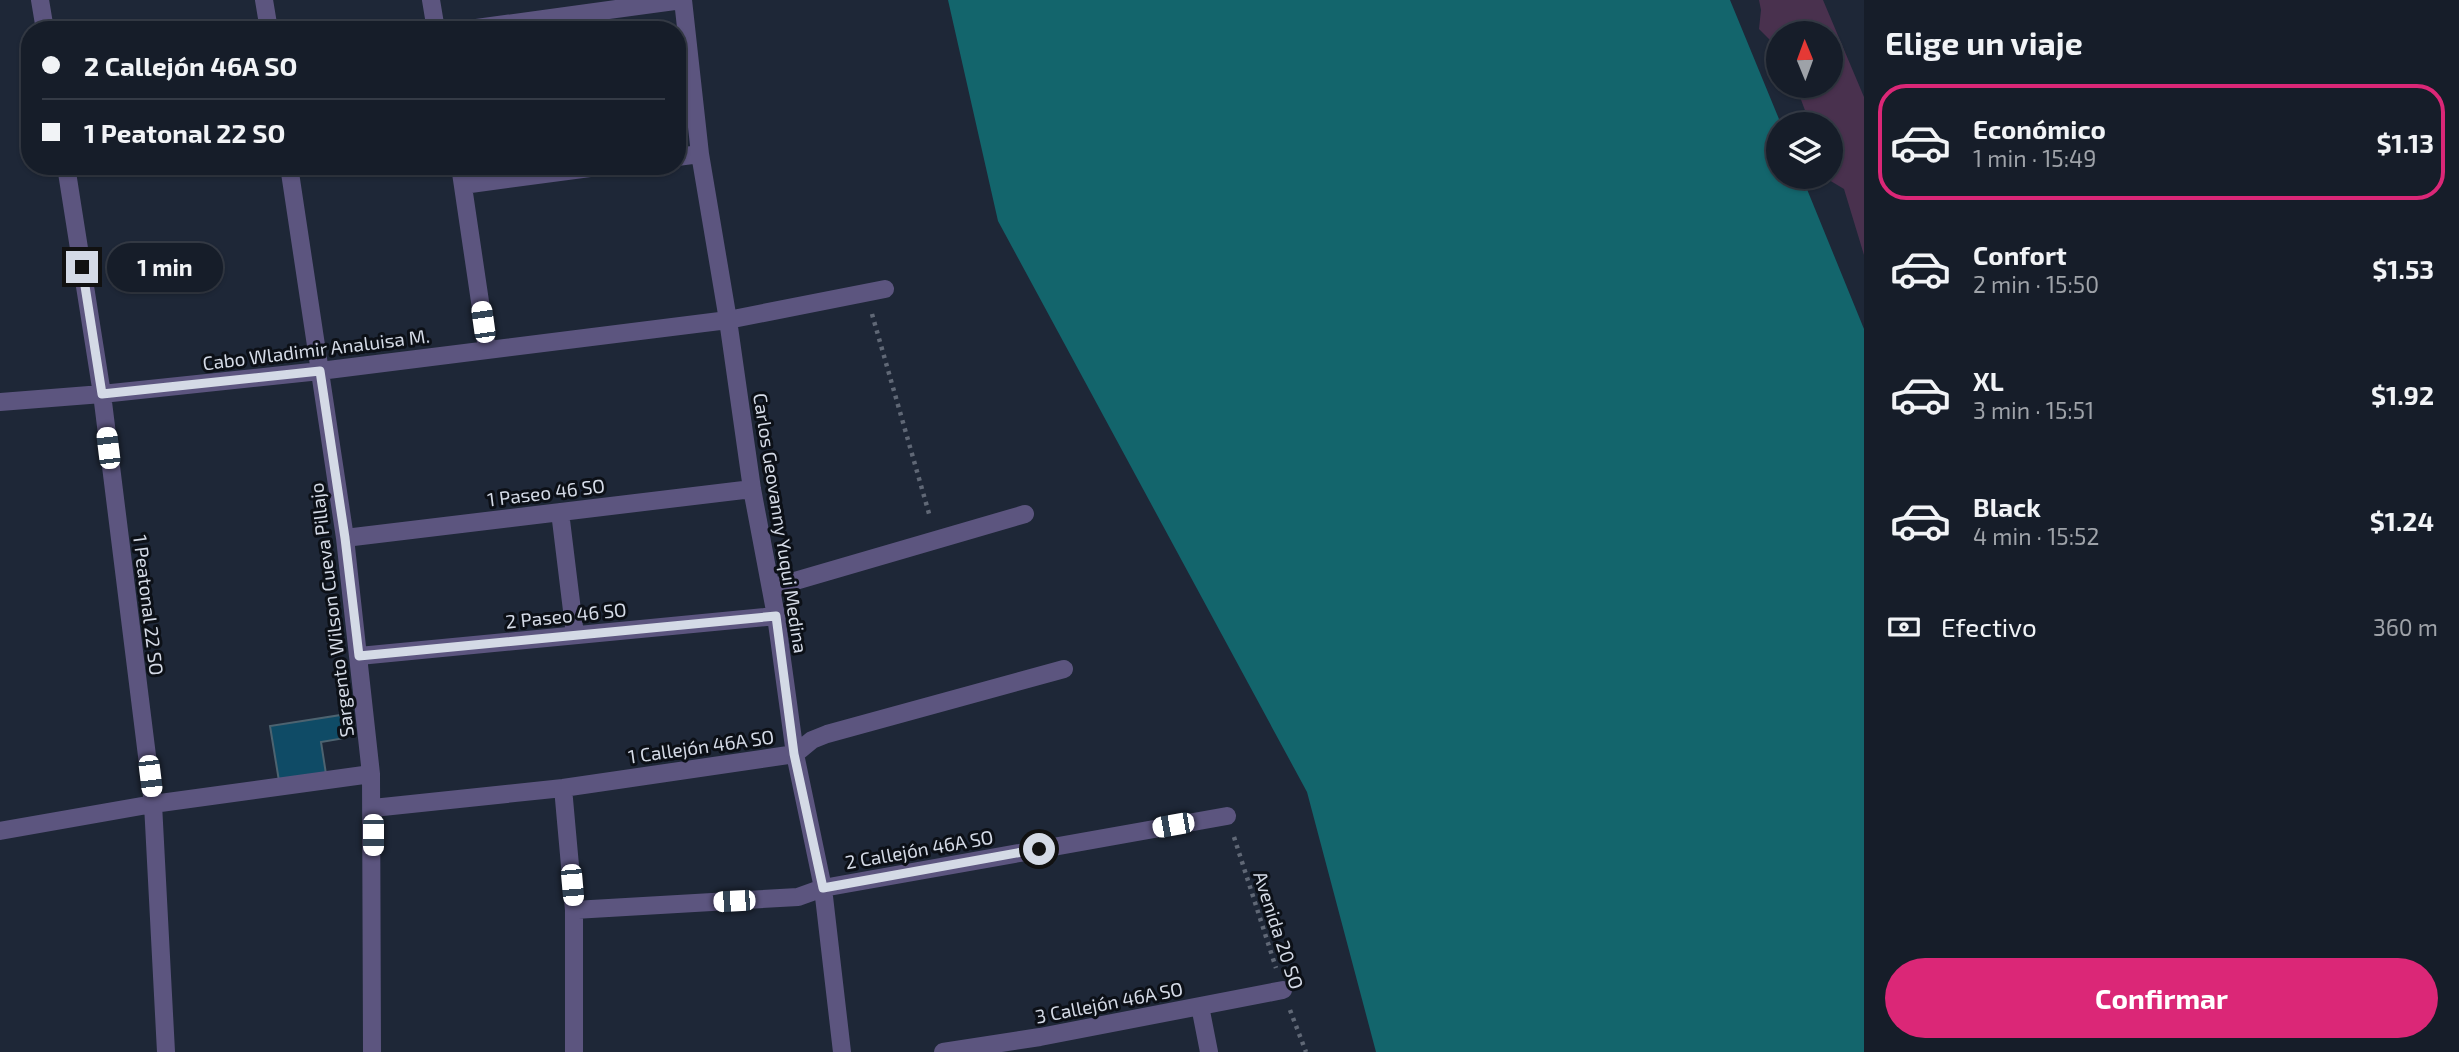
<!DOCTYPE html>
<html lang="es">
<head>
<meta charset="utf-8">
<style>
  body { margin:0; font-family:"Exo 2",sans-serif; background:#1f2631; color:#f1f3f6; height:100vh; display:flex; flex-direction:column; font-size:26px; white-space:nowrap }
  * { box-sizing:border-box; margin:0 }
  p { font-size:23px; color:#9ea2a8 }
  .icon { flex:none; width:38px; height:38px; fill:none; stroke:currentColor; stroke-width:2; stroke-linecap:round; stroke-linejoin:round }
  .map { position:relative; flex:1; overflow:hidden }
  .drawer { display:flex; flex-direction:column; background:#161d29; width:595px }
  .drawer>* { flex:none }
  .hud { position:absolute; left:21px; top:21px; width:665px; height:154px; border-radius:28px; box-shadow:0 2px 5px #0004,0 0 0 2px #353b46; display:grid; align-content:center; height:154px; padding:0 21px; background:#161d29 }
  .needle { width:46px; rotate:359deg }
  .buttons { position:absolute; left:1766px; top:21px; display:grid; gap:14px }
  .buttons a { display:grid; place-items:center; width:77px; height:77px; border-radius:50%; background:#161d29; box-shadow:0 2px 5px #0004,0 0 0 2px #353b46; font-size:35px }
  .end { position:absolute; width:32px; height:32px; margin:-16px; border:9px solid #d4dae6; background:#111; box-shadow:0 0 0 4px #111 }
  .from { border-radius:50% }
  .bubble { position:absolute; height:49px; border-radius:24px; background:#161d29; box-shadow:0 2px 5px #0004,0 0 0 2px #353b46; font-size:23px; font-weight:700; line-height:49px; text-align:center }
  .car { position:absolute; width:21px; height:42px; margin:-21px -10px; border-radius:9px; box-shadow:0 0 5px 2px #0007; background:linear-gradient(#fff 24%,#345 0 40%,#fff 0 76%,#345 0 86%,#fff 0) }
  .hud b { display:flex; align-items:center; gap:24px; height:66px; font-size:26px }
  .hud b+b { border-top:2px solid #353b46 }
  .hud i { width:18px; height:18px; background:#f1f3f6 }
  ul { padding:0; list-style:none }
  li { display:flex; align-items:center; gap:21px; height:116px; margin:0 14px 10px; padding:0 7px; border:4px solid transparent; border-radius:28px }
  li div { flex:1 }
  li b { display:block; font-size:26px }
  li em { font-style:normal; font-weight:700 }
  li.current { border-color:#db2777 }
  li>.icon { width:63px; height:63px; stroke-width:1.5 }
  h2 { padding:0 21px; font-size:32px; line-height:84px }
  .pay { display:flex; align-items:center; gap:18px; height:77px; padding:0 21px; font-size:26px }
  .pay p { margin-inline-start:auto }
  .button { display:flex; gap:14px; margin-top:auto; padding:14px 21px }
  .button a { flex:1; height:80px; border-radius:42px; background:#db2777; color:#fff; font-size:28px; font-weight:700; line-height:80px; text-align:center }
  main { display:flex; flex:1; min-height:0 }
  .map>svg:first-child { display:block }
  .green { fill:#49314e }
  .water { fill:#13656c }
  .building { fill:#0f4b66; stroke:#4d6370; stroke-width:2 }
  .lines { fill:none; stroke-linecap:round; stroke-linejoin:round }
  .path { stroke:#606876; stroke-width:4.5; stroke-dasharray:3.5 5; stroke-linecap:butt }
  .minor { stroke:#5c557f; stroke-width:18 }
  .route { stroke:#d4dae6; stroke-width:9 }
  .labels { text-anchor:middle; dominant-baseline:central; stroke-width:6; stroke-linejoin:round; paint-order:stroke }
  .street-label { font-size:19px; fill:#d4dae6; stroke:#0c1017 }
</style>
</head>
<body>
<main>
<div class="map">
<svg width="1864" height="1052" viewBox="0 0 1864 1052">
  <rect width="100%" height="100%" fill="#1e2737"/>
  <!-- green -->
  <path class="green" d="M1759 0H1823L1864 97V255L1844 189 1824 177H1830V124H1810L1796 86H1830V33H1778V48L1759 29 1761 10Z"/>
  <!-- water -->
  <path class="water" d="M948 0H1730L1781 124H1778V177H1802L1864 329V1052H1376L1307 792 998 221Z"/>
  <!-- building -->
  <path class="building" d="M341 715 345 738 321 742 326 774 279 781 270 726Z"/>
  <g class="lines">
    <!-- path -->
    <path class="path" d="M872 314 930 517
      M1234 837 1276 968
      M1290 1010 1306 1052"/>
    <!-- minor -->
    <path class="minor" d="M40 0 45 30
      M264 0 269 30
      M431 0 436 30
      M683 0 700 154 728 320 752 489 776 616 795 754 823 888 842 1052
      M462 30 682 0
      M677 157 700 154
      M66 166 102 394 153 804 166 1052
      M289 166 345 538 371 774 372 1052
      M460 166 487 349
      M463 185 605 166
      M0 402 102 394 320 371 728 320 885 289
      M560 512 575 635
      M345 538 752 489
      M771 588 1025 514
      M359 656 776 616
      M563 788 574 910V1052
      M373 808 563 788 795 754 812 740 827 734 1064 669
      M0 831 153 804 371 774
      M574 910 798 897 823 888 1227 816
      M1200 1006 1209 1052
      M943 1052 1040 1037 1283 990"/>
  </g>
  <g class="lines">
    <!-- route -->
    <path class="route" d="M82 267 102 394 320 371 345 538 359 656 776 616 794 754 823 888 1039 849"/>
  </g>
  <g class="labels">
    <!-- street labels -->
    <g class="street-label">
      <text transform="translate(316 349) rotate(-7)">Cabo Wladimir Analuisa M.</text>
      <text transform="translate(546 492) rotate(-7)">1 Paseo 46 SO</text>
      <text transform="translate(781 523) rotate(81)">Carlos Geovanny Yuqui Medina</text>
      <text transform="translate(149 605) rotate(83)">1 Peatonal 22 SO</text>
      <text transform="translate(331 610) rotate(-97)">Sargento Wilson Cueva Pillajo</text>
      <text transform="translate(566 615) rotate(-6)">2 Paseo 46 SO</text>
      <text transform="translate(701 746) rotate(-8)">1 Callejón 46A SO</text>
      <text transform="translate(919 849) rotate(-10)">2 Callejón 46A SO</text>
      <text transform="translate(1279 930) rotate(72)">Avenida 20 SO</text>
      <text transform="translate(1109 1002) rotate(-11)">3 Callejón 46A SO</text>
    </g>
  </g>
</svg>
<div class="buttons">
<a><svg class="needle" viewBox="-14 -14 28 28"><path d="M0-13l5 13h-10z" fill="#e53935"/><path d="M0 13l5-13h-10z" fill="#9ea2a8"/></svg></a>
<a><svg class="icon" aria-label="layers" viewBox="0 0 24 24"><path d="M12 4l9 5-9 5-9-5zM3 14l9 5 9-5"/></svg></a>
</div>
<i class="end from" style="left:1039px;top:849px"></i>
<i class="end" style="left:82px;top:267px"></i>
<div class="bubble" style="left:107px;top:243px;width:116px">1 min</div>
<i class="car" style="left:483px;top:322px;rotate:352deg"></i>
<i class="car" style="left:108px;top:448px;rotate:353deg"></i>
<i class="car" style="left:150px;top:776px;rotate:173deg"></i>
<i class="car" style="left:1173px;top:825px;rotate:260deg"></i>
<i class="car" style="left:373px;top:835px;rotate:180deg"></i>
<i class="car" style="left:572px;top:885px;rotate:175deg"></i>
<i class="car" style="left:734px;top:901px;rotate:267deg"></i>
<div class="hud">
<b><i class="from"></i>2 Callejón 46A SO</b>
<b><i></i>1 Peatonal 22 SO</b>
</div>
</div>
<section class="drawer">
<h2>Elige un viaje</h2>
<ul>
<li class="current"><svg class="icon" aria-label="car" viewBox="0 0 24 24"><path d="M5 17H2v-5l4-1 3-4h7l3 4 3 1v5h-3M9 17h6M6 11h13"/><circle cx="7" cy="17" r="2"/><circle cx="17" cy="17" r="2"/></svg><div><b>Económico</b><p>1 min · 15:49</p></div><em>$1.13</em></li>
<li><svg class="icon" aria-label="car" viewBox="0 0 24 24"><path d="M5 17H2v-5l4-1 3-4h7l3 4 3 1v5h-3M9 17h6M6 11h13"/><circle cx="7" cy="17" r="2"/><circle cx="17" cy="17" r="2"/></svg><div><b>Confort</b><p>2 min · 15:50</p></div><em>$1.53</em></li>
<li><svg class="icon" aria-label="car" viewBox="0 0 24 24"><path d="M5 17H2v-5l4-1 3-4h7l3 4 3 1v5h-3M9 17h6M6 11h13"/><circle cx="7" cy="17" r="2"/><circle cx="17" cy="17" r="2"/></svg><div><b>XL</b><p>3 min · 15:51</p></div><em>$1.92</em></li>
<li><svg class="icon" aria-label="car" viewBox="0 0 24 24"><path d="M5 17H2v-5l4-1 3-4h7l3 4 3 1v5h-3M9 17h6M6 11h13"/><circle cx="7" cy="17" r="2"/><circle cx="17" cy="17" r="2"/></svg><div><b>Black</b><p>4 min · 15:52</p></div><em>$1.24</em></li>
</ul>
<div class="pay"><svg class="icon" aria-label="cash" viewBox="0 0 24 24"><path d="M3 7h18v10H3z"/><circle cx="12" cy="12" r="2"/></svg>Efectivo<p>360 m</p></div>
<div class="button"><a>Confirmar</a></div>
</section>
</main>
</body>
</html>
